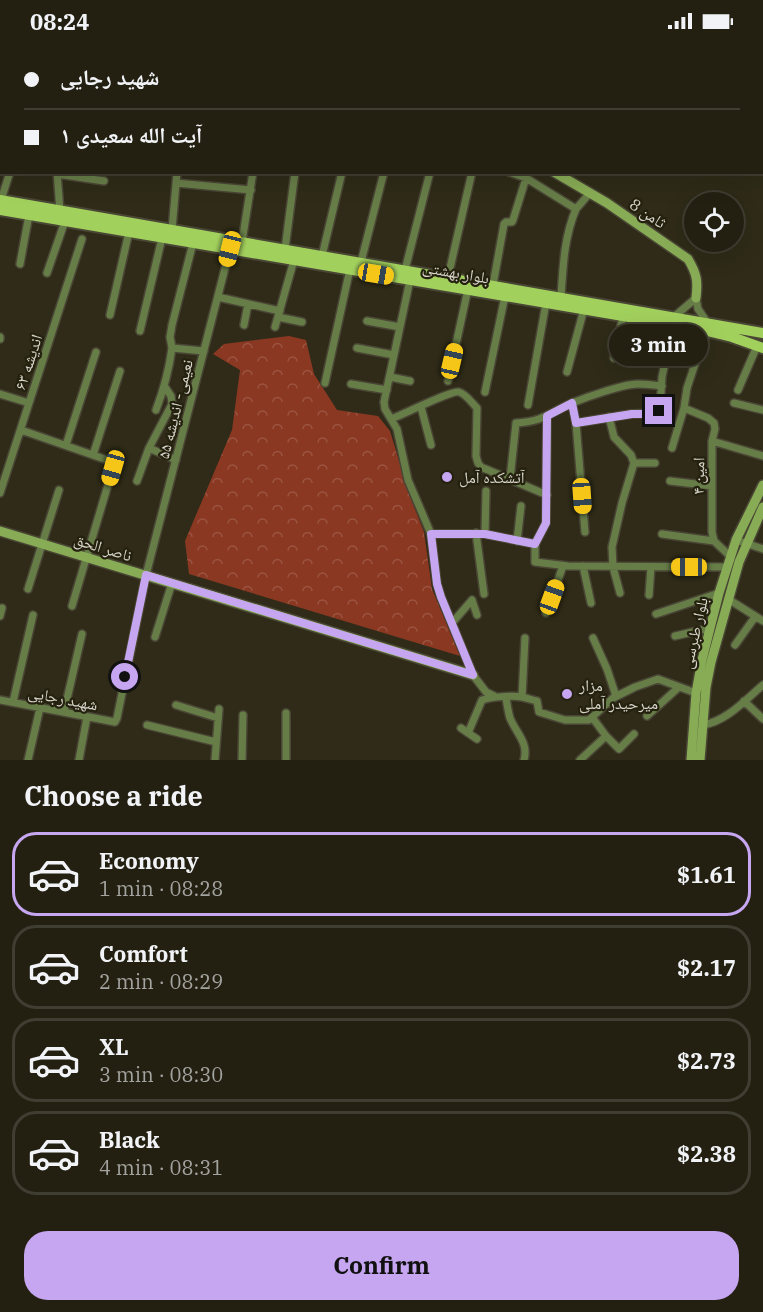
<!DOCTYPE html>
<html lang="en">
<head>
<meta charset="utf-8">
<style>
  body { margin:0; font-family:"IBM Plex Serif","Noto Naskh Arabic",serif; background:#2b281b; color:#f1f3f6; height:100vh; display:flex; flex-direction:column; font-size:22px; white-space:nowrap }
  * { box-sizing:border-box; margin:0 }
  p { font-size:20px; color:#a3a39f }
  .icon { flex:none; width:33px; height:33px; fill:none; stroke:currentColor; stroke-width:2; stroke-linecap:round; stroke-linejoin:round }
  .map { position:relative; height:718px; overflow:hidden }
  .details { display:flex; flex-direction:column; background:#232012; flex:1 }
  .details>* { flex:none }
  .top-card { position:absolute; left:0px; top:0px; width:764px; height:132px; box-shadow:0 6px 24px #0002,0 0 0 2px #403e32; display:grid; align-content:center; height:132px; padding:0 24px; background:#232012 }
  .fabs { position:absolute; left:684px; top:150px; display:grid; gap:12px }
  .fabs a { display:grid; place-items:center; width:60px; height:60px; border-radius:50%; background:#232012; box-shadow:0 6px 24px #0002,0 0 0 2px #403e32; font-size:30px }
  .end { position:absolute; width:27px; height:27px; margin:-14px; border:8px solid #c6a6f0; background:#111; box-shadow:0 0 0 3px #111 }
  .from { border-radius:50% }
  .bubble { position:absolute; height:42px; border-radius:21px; background:#232012; box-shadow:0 6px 24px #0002,0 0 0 2px #403e32; font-size:20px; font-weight:700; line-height:42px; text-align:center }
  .car { position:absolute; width:18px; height:36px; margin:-18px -9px; border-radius:8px; box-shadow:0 0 4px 2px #0007; background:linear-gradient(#f5c518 24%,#345 0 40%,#f5c518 0 76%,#345 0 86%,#f5c518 0) }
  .top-card b { display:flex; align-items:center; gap:21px; height:57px; font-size:22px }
  .top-card b+b { border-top:2px solid #403e32 }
  .top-card i { width:15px; height:15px; background:#f1f3f6 }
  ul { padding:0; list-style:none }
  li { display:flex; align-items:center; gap:18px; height:84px; margin:0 12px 9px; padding:0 12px; border:3px solid #403e32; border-radius:24px }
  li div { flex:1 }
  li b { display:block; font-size:22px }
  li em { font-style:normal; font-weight:700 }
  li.current { border-color:#c6a6f0 }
  li>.icon { width:54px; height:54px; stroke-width:1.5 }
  h2 { padding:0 24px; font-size:27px; line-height:72px }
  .button { display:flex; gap:12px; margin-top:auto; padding:12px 24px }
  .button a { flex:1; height:69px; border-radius:24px; background:#c6a6f0; color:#111; font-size:24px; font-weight:700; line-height:69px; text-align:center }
  .status { display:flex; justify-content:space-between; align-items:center; height:42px; padding:0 30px; background:#232012; direction:ltr }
  .status svg { height:16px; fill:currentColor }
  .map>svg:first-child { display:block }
  .forest { fill:url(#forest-crowns) }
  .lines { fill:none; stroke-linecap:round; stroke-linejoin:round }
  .street-casing { stroke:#4a4635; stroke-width:10 }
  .secondary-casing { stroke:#4a4635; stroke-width:12 }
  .primary-casing { stroke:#4a4635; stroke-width:14 }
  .street { stroke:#677d48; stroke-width:7 }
  .secondary { stroke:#88ac55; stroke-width:9 }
  .primary { stroke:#a2d05d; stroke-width:10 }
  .route { stroke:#c6a6f0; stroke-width:8 }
  .poi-dot { fill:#c6a6f0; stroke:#25210f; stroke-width:2 }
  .labels { text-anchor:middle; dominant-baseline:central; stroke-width:4.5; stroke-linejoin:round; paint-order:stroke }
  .street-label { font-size:16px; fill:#d8d6cb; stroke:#25210f }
  .poi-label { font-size:16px; fill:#d8d6cb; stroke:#25210f; text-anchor:start }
</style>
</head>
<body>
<div class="status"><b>08:24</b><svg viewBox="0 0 49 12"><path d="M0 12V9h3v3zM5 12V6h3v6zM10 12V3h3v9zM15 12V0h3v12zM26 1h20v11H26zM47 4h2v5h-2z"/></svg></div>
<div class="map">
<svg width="763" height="718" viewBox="0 0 763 718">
  <defs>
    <pattern id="forest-crowns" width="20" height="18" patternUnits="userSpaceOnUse" patternTransform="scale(1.5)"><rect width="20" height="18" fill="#8b3822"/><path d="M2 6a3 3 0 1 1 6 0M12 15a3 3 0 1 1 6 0" fill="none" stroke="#9b5441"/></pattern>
  </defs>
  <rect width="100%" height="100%" fill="#2f2b18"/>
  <!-- forest -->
  <path class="forest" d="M289 294 306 298 314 332 337 368 378 374 390 389 409 452 424 490 432 547 460 614 189 532 185 499 232 388 240 328 213 312 224 302Z"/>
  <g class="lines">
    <!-- street casing -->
    <g class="street-casing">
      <path id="street" d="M96 0 101 2
        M18 2V0
        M48 2V0
        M116 2 117 0
        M153 2 154 0
        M198 2 199 0
        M259 2 260 0
        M324 2V0
        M381 2 382 0
        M429 2 430 0
        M719 2V0
        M0 79H2
        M57 130 60 169
        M509 130 526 136 576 167 589 152
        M57 132 104 139
        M176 141 251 148
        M1 158 10 130
        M172 188 177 130
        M242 200 253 130
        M193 201 172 283 170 295 172 306 204 309
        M285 207 295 130
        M322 214 342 130
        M361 220 384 130
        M20 222 29 173
        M405 228 430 130
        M47 231 65 179
        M448 235 472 130
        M410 238 384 360 385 367 397 387 408 438 431 492 437 542 441 555 473 633 486 650 494 654
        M493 243 504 182 506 180H512L513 178 526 136
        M218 255 280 269
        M561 255C563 225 564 195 576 167
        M696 256 698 267 707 280
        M110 273 129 190
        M675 274 696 256
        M278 275 302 280
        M367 279 400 285
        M244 283 248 262
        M275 285 294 218
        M140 289 162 196
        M0 297V295
        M357 306 394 313
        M614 316 623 274
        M567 330 584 267
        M390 335 410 339
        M448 339 468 247
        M325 341 350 227
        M351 342 387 348
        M738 348 757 304
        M485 350 505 254
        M0 352 29 361
        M572 361 576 381 585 490
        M734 361 763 368
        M528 363 546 261
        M421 365 431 403
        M684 366 708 376 714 381 715 387 712 399V490L714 499 730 514
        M156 368C164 347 169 328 172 306
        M609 375 614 395 631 413 634 421 622 461 612 505 613 525 620 551
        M391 377C402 373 452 348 459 350 466 352 472 361 477 366L476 414 478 421 481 425 547 453
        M576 381 631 372 657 371 660 366 662 335 673 282
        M21 388 110 419
        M712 399 763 414
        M66 403 96 310
        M149 406 176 418
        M672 406 684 366 687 346 695 322 708 289
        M93 413 120 329
        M634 421H655
        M510 437 516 381C542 380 550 371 572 361 587 355 623 342 638 342 646 342 654 343 662 344
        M137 439 149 406 172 362 171 354 165 345
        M670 439 712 444
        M0 451 82 197
        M476 491 484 552
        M431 492H485L535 502
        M485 492 486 449
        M662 492 714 499
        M736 498 763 507
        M517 499 521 464
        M535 502V520L568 524 727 525
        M535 502 546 481 547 374
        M583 524 591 561
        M28 547 59 448
        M649 553 651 525
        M728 557 763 579
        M72 564 113 426
        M546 571 563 524
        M656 572 719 551
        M0 574 2 566
        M452 581 472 558 477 573
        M675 594 710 586
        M155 595 172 541
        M593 596 607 627 616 654
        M735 603 755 575
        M522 655 525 596
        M506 656C507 662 508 669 510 676 516 691 529 701 524 718
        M0 658 115 680 117 676 146 533 230 207
        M744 659 763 677
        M13 660 33 573
        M176 663 218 676
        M64 670 82 592
        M647 674 679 645
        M592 675 606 694
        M147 683 216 700
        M703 683C727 679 745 658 763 643
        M461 686 477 697
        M468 691 482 658C491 655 513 653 522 655 527 656 532 658 537 659L539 670 565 678H589L613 656 635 645 658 637 696 651
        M28 718 40 666
        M79 718 87 675
        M215 718 219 667
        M242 718 243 673
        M286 718V671
        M580 718 606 694 619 707 634 692"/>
    </g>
    <!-- secondary casing -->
    <g class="secondary-casing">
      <path id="secondary" d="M357 0 360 2
        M647 0 650 2
        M668 0 671 2
        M762 58H763
        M762 72H763
        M554 130 607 161 688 217C697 232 698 239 696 256
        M0 489 473 633
        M691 718 696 651 702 618 719 551 736 498 763 443
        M700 718 706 645 711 620 739 520 763 465"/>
    </g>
    <!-- primary casing -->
    <g class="primary-casing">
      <path id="primary" d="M0 158 763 291
        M0 168 699 287 732 295 763 306"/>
    </g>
    <!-- street -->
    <use href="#street" class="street"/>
    <!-- secondary -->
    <use href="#secondary" class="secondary"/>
    <!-- primary -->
    <use href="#primary" class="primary"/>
  </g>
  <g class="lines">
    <!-- route -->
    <path class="route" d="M125 635 146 533 473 633 441 555 437 542 431 492H485L535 502 546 481 547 374 572 361 576 381 632 372H655L659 369"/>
  </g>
  <!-- markers -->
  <g class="poi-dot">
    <circle cx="447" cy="435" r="6"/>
    <circle cx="567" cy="652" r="6"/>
  </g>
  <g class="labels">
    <!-- street labels -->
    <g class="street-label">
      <text transform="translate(648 171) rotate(34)">ثامن 8</text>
      <text transform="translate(456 230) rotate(10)">بلوار بهشتی</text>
      <text transform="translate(28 320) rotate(-72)">اندیشه ۶۳</text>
      <text transform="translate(175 367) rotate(-76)">نعیمی- اندیشه ۵۵</text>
      <text transform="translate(698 434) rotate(-89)">امین ۴</text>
      <text transform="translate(103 505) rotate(17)">ناصر الحق</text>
      <text transform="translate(694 591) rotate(-77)">بلوار طبرسی</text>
      <text transform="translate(63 656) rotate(11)">شهید رجایی</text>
    </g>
    <!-- poi labels -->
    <g class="poi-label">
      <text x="459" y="435">آتشکده آمل</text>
      <text x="579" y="643">مزار<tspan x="579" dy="18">میرحیدر آملی</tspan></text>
    </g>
  </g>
</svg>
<div class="fabs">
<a><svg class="icon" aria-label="locate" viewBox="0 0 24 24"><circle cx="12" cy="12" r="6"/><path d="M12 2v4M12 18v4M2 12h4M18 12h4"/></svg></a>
</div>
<i class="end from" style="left:125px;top:635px"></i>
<i class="end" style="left:659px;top:369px"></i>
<div class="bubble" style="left:609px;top:282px;width:99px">3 min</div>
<i class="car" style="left:230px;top:207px;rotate:194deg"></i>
<i class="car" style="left:376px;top:232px;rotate:100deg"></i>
<i class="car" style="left:452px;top:319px;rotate:13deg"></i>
<i class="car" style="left:113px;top:426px;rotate:196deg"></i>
<i class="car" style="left:582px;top:454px;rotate:176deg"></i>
<i class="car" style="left:689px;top:525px;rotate:270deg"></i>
<i class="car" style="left:552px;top:555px;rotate:20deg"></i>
<div class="top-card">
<b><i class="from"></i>شهید رجایی</b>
<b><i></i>آیت الله سعیدی ۱</b>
</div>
</div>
<section class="details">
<h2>Choose a ride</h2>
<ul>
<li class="current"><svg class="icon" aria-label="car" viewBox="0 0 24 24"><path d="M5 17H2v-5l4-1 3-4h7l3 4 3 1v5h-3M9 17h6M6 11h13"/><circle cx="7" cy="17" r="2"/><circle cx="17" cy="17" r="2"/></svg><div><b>Economy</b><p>1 min · 08:28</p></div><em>$1.61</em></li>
<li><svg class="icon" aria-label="car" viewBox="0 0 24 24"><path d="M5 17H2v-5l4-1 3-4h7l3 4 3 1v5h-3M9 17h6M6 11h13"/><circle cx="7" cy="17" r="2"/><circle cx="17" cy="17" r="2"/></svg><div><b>Comfort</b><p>2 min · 08:29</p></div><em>$2.17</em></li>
<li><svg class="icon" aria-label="car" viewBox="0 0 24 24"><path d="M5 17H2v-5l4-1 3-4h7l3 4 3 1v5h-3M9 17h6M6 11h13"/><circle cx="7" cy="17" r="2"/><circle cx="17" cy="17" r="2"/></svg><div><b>XL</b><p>3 min · 08:30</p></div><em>$2.73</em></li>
<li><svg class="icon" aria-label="car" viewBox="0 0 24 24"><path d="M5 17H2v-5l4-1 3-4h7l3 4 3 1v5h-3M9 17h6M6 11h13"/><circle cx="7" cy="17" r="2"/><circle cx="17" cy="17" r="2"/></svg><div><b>Black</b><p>4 min · 08:31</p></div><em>$2.38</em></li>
</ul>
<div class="button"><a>Confirm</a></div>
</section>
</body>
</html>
